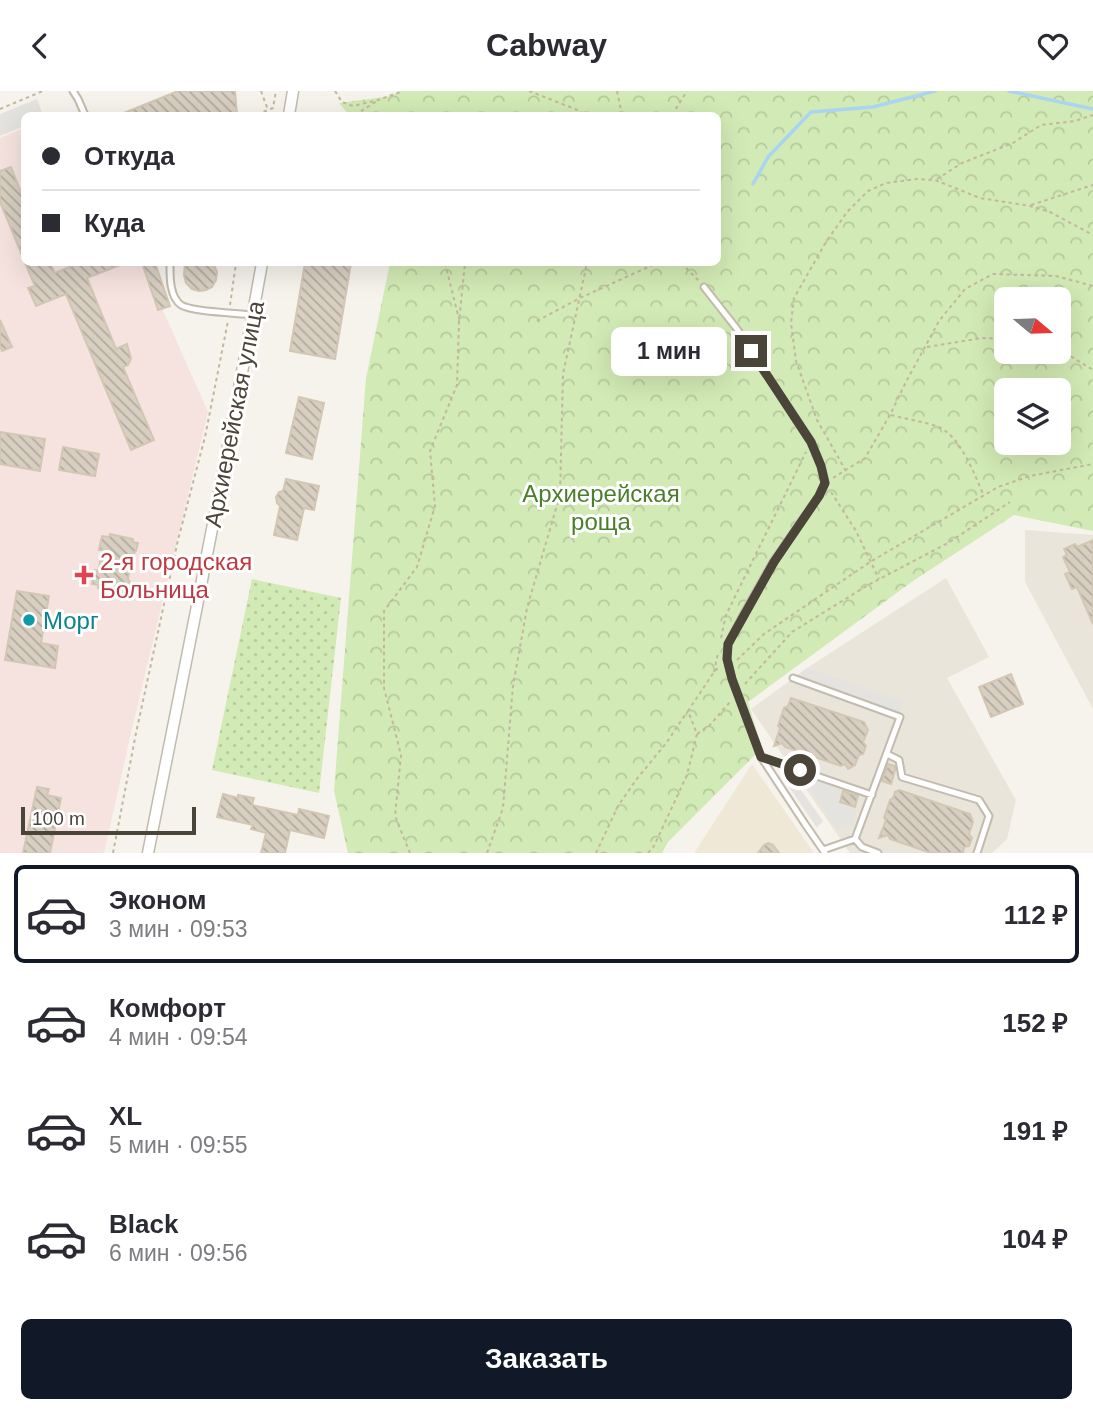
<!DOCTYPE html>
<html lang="ru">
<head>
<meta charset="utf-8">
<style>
  body { margin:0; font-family:Arial,sans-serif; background:#f7f7f7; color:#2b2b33; height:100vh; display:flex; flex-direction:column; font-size:26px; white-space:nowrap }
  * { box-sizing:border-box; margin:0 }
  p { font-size:23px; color:#7c7c81 }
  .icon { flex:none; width:38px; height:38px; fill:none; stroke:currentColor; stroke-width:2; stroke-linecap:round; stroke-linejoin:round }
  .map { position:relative; height:762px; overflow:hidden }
  .side { display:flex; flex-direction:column; background:#fff; flex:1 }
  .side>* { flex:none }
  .guide { position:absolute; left:21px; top:21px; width:700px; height:154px; border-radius:10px; box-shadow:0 7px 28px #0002; display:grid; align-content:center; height:154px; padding:0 21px; background:#fff }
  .needle { width:46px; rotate:109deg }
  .fabs { position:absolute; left:994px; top:196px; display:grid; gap:14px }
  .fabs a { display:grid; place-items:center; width:77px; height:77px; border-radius:10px; background:#fff; box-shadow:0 7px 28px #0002; font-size:35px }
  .scale { position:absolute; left:21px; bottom:18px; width:175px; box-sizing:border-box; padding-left:7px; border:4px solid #4b4439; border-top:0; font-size:19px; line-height:24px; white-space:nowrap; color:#4b4439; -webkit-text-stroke:5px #fff; paint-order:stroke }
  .end { position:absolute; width:32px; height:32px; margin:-16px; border:9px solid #4b4439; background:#fff; box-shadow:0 0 0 4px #fff }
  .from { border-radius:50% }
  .bubble { position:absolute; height:49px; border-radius:10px; background:#fff; box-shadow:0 7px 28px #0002; font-size:23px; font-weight:600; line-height:49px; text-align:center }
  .guide b { display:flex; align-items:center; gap:24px; height:66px; font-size:26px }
  .guide b+b { border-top:2px solid #e1e1e2 }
  .guide i { width:18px; height:18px; background:#2b2b33 }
  ul { padding:12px 0 0; list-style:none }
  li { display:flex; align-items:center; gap:21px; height:98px; margin:0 14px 10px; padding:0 7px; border:4px solid transparent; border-radius:10px }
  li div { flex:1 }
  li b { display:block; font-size:26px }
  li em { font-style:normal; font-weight:600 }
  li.on { border-color:#111827 }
  li>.icon { width:63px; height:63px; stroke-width:1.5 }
  .action { display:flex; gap:14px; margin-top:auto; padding:14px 21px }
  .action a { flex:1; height:80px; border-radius:10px; background:#111827; color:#fff; font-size:28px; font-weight:600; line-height:80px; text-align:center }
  header { display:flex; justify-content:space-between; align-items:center; height:91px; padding:0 21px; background:#fff; font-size:32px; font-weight:600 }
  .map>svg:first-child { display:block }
  .residential { fill:#eae5da }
  .education { fill:#efe8d6 }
  .medical { fill:#f6e3e0 }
  .forest { fill:url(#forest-crowns); fill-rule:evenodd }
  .park { fill:url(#park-dots) }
  .parking { fill:#e5e3e0 }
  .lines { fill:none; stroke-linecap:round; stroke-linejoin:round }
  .stream { stroke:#a9d4f2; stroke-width:3.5 }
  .building { fill:url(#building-back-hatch); stroke:#d3c7b4; stroke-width:2 }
  .lane-casing { stroke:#c2bbae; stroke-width:9 }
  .street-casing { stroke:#c2bbae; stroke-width:13 }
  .path { stroke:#c4b79f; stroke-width:2; stroke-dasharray:3.5 3.5; stroke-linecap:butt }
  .lane { stroke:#fff; stroke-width:5 }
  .street { stroke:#fff; stroke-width:10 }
  .route { stroke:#4b4439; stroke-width:9 }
  .health-dot { fill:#e0444e; stroke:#fff; stroke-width:2.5 }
  .culture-dot { fill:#0f9aa8; stroke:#fff; stroke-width:2.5 }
  .labels { text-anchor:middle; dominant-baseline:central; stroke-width:6; stroke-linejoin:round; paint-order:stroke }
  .street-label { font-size:24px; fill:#4b4439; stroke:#fff }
  .park-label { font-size:24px; fill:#4a7f2a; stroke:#fff }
  .health-label { font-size:24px; fill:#be3a42; stroke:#fff; text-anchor:start }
  .culture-label { font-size:24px; fill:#0d838f; stroke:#fff; text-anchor:start }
</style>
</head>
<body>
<header><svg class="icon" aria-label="back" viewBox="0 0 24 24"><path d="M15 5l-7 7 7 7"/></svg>Cabway<svg class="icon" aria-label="heart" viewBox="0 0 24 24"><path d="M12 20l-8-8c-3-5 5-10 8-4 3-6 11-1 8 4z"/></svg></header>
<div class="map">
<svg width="1093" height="762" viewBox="0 0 1093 762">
  <defs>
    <pattern id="forest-crowns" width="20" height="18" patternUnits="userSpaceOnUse" patternTransform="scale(1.75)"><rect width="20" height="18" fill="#d2eab5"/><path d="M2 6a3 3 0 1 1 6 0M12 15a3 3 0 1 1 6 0" fill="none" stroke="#b6ca9c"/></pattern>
    <pattern id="park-dots" width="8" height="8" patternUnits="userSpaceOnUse" patternTransform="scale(1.75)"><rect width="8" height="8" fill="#d2eab5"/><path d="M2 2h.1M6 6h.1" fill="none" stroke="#b6ca9c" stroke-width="1.8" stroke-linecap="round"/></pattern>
    <pattern id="building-back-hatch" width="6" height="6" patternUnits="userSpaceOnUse" patternTransform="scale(1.75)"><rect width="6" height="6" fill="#d8cfc1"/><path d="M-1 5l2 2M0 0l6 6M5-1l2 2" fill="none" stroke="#b1aa9e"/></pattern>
  </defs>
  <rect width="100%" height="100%" fill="#f6f3ec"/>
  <!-- residential -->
  <path class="residential" d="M1025 439 1093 444V618L1025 491Z
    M946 487 989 566 947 587 1016 709 1007 748 992 762H850L751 618 807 577Z"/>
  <!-- education -->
  <path class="education" d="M752 673 814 762H694Z"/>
  <!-- medical -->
  <path class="medical" d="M24 37V172H142L208 321 130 646 104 762H0V47Z"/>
  <!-- forest -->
  <path class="forest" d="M400 0H1093V440L1014 424 913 490 748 611 762 657 668 751 662 762H348L334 700 366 287 390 172H718V24H349L339 12 391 5ZM1006 208H1059V261H1006ZM1006 299H1059V352H1006Z"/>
  <!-- park -->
  <path class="park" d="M252 488 341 507 319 702 212 679Z"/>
  <!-- parking -->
  <path class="parking" d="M37 8 43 24H24V35L0 45V23Z
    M807 577 903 610 900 621 796 585Z
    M812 685 841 700 838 712 857 718 852 733 837 739 804 688Z
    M794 689 823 730 817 737 785 690Z"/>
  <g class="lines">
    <!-- stream -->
    <path class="stream" d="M1009 0 1093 18
      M753 93 768 66 811 21 873 16 935 0"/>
  </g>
  <!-- building -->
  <path class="building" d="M178 0H235L237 24H201L196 22 190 24H119Z
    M11 76 24 109V169L0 111V80Z
    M25 172H50L55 182 79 172H125L87 187 116 258 127 253 131 268 128 274 123 276 154 349 131 359 66 203 36 215 28 197 35 195Z
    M142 172H155L170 215 158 219Z
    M185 172H213L217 181 216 189 212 196 206 199 199 200 192 198 186 192 184 184Z
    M305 172H351L335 268 290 260Z
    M0 229 12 256 2 260 0 255Z
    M299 306 324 312 312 368 286 362Z
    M0 341 45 348 40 380 0 373Z
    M63 356 99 363 95 385 59 379Z
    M286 388 319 395 314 419 304 417 297 449 274 444 280 415 277 412 276 406 279 401 283 400Z
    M110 443 133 448V451L138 452 136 460 134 462 129 482 128 488 130 491 128 501 123 499 122 503 98 497V494L92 493 95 479 98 480 103 459H99L102 445 109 446Z
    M1093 449V533L1077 496 1072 498 1065 483 1070 481 1063 466 1067 464 1064 458 1075 453 1077 456Z
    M17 500 49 505 41 552 58 555 55 577 5 569Z
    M1011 583 1023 613 991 626 979 596Z
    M791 607 864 631 868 639 863 651 866 655 863 663 859 664 855 674 848 678 845 673 841 675 785 656 782 652 774 655 780 637 778 635 784 617 788 615Z
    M888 673 895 675V679L891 693 882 690Z
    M37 696 49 698 47 704 61 707 50 762H23Z
    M899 699 970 723 973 731 969 743 972 747 969 755 964 756 963 762H931L890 748 888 744 879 747 886 729 884 727 890 709 893 707 895 701Z
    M843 700 858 705 855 716 840 711Z
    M223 703 238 707V704L254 707 252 714 298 724 299 718 329 725 324 747 290 739 285 762H261L266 742 251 738 253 734 217 726Z
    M768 752 773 754 779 762H758L764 754Z"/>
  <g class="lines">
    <!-- lane casing -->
    <g class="lane-casing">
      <path id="lane" d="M73 0 78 8 85 24
        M170 172C170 184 169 205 181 214 192 221 237 222 253 224
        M704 196 737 238 811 351 821 375 825 392 819 405 773 471 742 526 728 553 727 568 732 588 761 666 805 733 825 762
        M793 587 900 626 855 748 823 759
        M887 663 899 669 902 686 979 709 989 725 977 762
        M761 666 872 704
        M855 748 862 756 878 762"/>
    </g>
    <!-- street casing -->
    <g class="street-casing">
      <path id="street" d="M289 24 293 0
        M148 762C187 565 227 369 262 172"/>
    </g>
    <!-- path -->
    <path class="path" d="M261 0 268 19
      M335 0 342 11 353 15 378 9 403 0
      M529 0 575 18 586 24
      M617 0 622 24
      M0 18 43 0
      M258 24V23L273 17 276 0
      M355 24 377 10
      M672 24 687 0
      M937 88 962 72 1013 52 1041 34 1075 30 1093 24
      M1031 114 1093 94
      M445 172 459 228
      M681 172 699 190
      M230 214 236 172
      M537 230 580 207 657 172
      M927 256 982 247 1006 248
      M1059 258 1093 279
      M891 324C906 328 921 330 936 335 959 342 974 382 983 403
      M846 380 817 329 796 270 791 232 794 207 826 151 847 121 868 100 886 92 917 88 935 89 980 107 1030 115 1050 121 1093 144
      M833 387 865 367 890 324 907 289 939 230 965 198 993 183 1056 185 1093 195
      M831 401 856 440 879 488
      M721 547 726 524 806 361
      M737 569 764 543 870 471 998 396 1030 385 1093 373
      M714 581 718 562
      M745 593 792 541 868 494 948 452 1010 411
      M697 643 709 635 730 611
      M113 762 136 642 178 449 205 346 228 230
      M410 762 395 725 401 664 384 597V520L417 476 435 415 430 360 457 294 459 231 465 172
      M487 762 503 717 513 595 527 517 560 404 563 283 587 172
      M596 762 618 715 636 689 667 651 687 621
      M648 762 654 755 687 684 697 643 688 620 714 581 719 576"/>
    <!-- lane -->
    <use href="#lane" class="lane"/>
    <!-- street -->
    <use href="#street" class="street"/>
  </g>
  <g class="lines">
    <!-- route -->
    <path class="route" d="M751 260 811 351 821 375 825 392 819 405 774 471 728 553 727 568 732 588 761 666 800 679"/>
  </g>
  <!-- markers -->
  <path class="health-dot" d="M80.5 473.5h7v7h7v7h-7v7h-7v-7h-7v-7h7z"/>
  <circle class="culture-dot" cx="29" cy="529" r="7"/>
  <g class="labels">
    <!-- street labels -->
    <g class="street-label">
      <text transform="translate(234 323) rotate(-79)">Архиерейская улица</text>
    </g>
    <!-- park labels -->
    <g class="park-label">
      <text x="601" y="402">Архиерейская<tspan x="601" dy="28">роща</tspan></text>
    </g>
    <!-- health labels -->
    <g class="health-label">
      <text x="100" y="470">2-я городская<tspan x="100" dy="28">Больница</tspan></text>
    </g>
    <!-- culture labels -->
    <g class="culture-label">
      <text x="43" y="529">Морг</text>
    </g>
  </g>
</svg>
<div class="fabs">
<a><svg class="needle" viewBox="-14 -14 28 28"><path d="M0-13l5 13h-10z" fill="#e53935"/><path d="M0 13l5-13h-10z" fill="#7c7c81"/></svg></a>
<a><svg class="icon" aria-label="layers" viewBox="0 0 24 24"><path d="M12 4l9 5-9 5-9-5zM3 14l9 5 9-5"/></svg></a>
</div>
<div class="scale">100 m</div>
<i class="end from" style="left:800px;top:679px"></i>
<i class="end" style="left:751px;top:260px"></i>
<div class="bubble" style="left:611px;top:236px;width:116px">1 мин</div>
<div class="guide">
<b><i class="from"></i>Откуда</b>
<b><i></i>Куда</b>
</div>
</div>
<section class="side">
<ul>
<li class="on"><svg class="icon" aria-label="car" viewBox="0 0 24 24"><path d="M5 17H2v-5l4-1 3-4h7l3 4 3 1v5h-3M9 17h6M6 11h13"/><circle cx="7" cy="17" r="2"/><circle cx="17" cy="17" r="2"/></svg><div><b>Эконом</b><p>3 мин · 09:53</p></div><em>112 ₽</em></li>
<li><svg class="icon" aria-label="car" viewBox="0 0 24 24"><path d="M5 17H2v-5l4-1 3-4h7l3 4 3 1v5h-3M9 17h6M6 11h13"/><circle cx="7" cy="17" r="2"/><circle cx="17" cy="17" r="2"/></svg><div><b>Комфорт</b><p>4 мин · 09:54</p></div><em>152 ₽</em></li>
<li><svg class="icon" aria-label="car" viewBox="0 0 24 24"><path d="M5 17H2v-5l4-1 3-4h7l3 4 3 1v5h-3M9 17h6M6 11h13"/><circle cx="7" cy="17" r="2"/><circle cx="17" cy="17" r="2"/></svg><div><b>XL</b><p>5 мин · 09:55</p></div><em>191 ₽</em></li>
<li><svg class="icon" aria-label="car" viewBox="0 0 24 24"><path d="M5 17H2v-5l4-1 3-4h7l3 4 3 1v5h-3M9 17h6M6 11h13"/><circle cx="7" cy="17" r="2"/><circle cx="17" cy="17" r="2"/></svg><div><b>Black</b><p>6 мин · 09:56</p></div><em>104 ₽</em></li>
</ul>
<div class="action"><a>Заказать</a></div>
</section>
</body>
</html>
